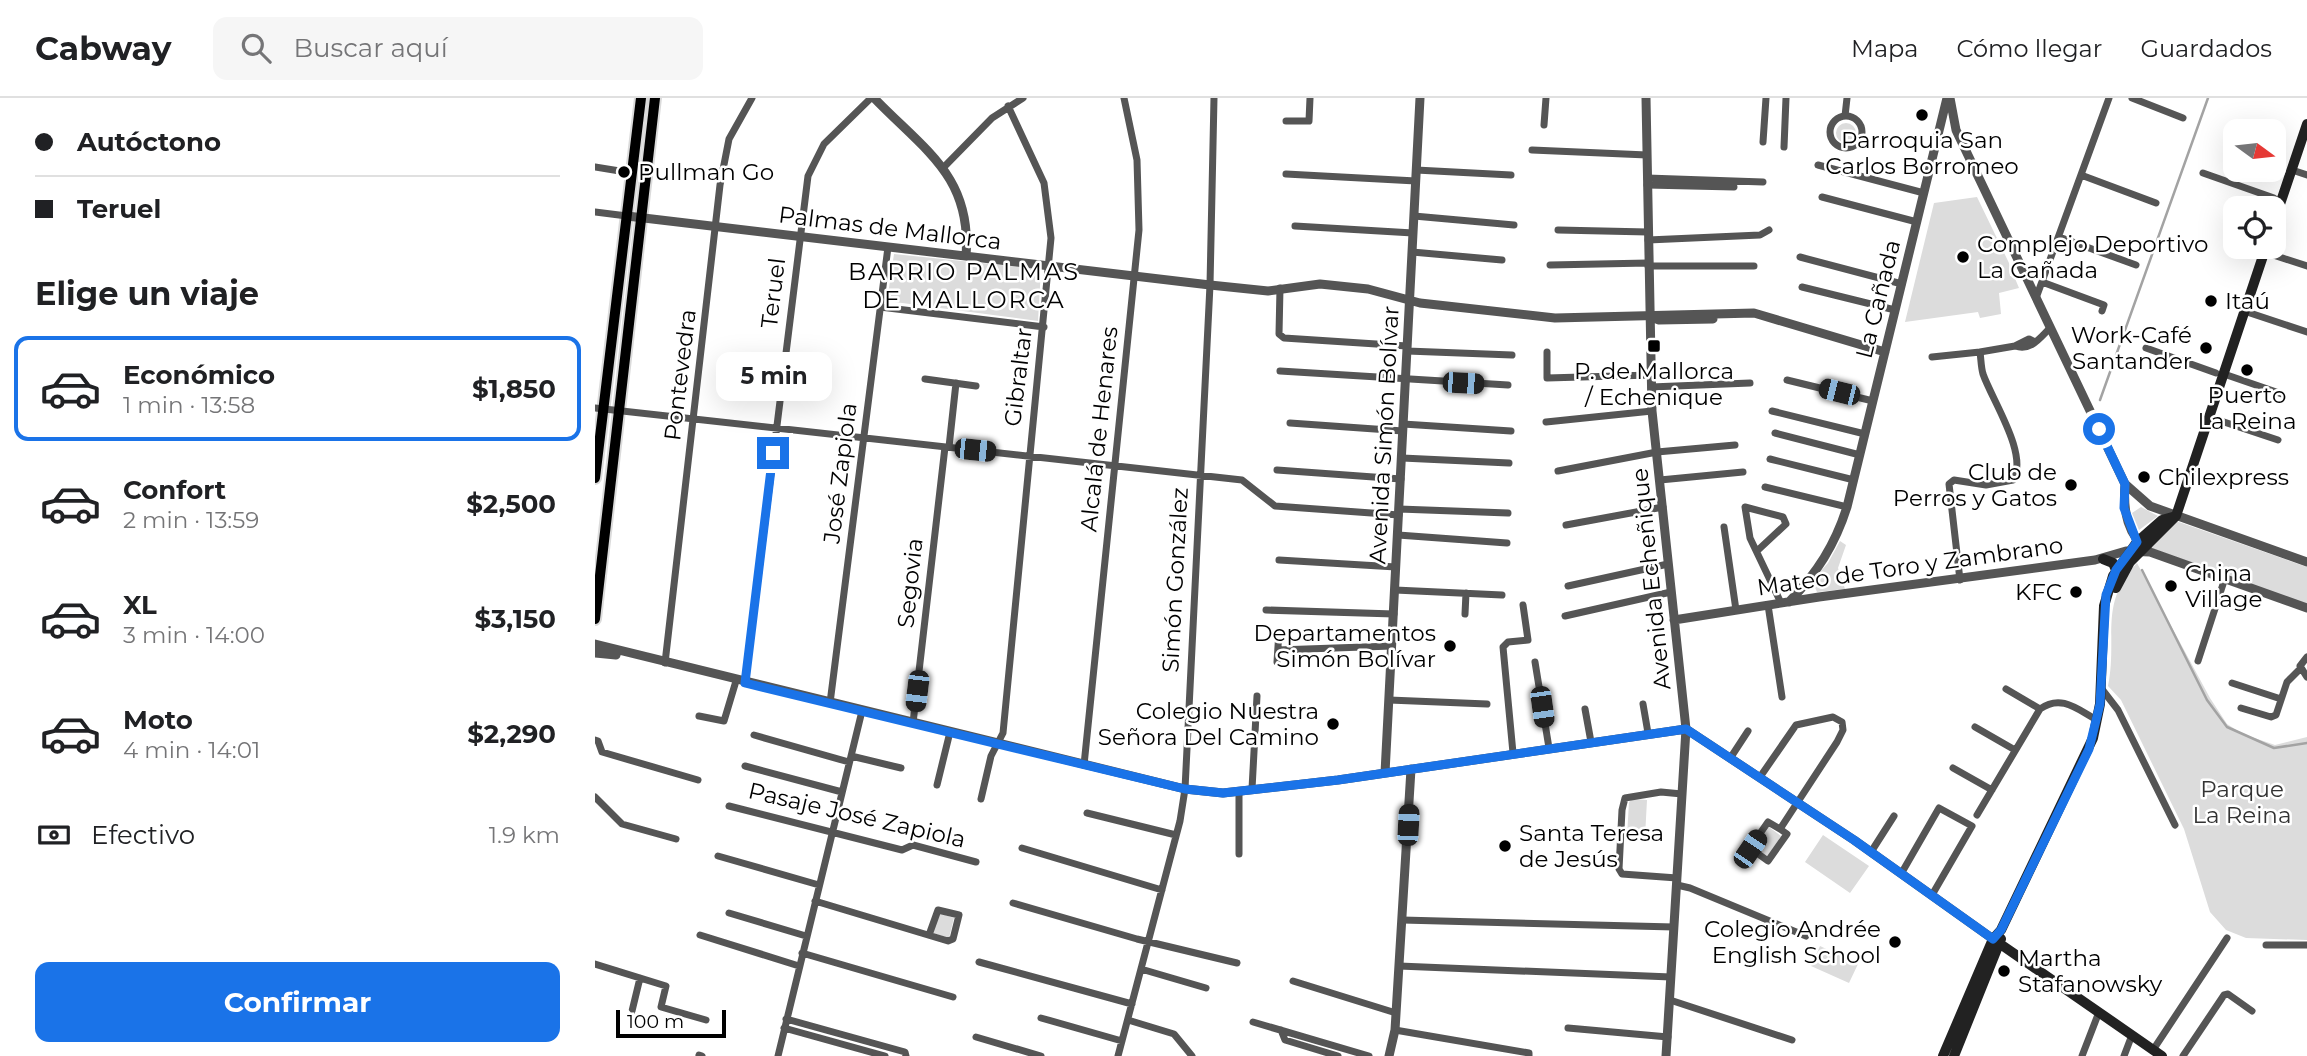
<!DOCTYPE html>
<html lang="es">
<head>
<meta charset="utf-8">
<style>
  body { margin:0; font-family:Montserrat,sans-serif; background:#f6f6f6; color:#202124; height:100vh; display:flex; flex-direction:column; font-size:26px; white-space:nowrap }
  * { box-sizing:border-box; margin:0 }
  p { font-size:23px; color:#757577 }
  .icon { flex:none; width:38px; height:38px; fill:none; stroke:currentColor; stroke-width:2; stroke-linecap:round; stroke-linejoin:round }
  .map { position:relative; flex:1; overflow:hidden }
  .details { display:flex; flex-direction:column; background:#fff; width:595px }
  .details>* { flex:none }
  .hud { display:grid; align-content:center; height:154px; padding:0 35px; background:#fff }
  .needle { width:46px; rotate:105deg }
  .tools { position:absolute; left:1628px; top:21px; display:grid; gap:14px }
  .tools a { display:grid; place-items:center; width:63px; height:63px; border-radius:14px; background:#fff; box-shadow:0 7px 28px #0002; font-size:35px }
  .scale { position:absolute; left:21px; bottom:18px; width:110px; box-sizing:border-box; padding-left:7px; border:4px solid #000; border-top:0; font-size:19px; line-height:24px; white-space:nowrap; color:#000; -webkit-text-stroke:5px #fff; paint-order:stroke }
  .end { position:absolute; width:32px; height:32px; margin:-16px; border:9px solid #1a73e8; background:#fff; box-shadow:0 0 0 4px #fff }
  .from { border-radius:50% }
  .bubble { position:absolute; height:49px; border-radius:14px; background:#fff; box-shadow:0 7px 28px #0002; font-size:23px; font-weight:700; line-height:49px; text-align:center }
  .car { position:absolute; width:21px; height:42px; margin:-21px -10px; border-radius:9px; box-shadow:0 0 5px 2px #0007; background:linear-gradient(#222 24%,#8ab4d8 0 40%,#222 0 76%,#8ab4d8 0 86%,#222 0) }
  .hud b { display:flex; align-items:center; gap:24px; height:66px; font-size:26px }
  .hud b+b { border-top:2px solid #e0e0e0 }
  .hud i { width:18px; height:18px; background:#202124 }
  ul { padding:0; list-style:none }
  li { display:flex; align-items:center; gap:21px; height:105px; margin:0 14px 10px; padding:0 21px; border:4px solid transparent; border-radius:14px }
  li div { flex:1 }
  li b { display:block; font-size:26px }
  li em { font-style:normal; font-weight:700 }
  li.selected { border-color:#1a73e8 }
  li>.icon { width:63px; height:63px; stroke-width:1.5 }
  h2 { padding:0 35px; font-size:32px; line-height:84px }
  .pay { display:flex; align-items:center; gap:18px; height:77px; padding:0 35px; font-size:26px }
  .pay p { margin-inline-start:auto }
  .button { display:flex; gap:14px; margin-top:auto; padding:14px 35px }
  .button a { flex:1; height:80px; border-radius:14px; background:#1a73e8; color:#fff; font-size:28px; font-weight:700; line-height:80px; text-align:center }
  header { display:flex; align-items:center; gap:42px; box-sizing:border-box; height:98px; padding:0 35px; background:#fff; border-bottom:2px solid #e0e0e0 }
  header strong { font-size:33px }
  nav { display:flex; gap:38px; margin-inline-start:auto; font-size:24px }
  .search { width:490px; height:63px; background:#f6f6f6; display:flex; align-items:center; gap:18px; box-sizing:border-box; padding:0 24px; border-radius:14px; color:#757577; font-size:26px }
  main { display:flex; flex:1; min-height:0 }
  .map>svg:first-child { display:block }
  .green { fill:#dcdcdc }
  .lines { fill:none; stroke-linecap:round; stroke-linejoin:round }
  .stream { stroke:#a3a3a3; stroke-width:2.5 }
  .primary-casing { stroke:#dbdbdb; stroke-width:14 }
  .minor { stroke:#555; stroke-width:7 }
  .tertiary { stroke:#555; stroke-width:9 }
  .secondary { stroke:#222; stroke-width:10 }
  .primary { stroke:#000; stroke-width:10 }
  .route { stroke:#1a73e8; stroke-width:9 }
  .poi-dot { fill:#000; stroke:#fff; stroke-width:2.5 }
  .labels { text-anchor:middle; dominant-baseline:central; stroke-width:5; stroke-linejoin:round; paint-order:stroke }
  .poi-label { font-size:23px; fill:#000; stroke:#fff; text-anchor:start }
  .street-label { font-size:23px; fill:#000; stroke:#fff }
  .park-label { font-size:23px; fill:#333; stroke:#fff }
  .neighbourhood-label { font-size:24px; letter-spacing:2px; fill:#000; stroke:#fff }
</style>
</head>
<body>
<header>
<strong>Cabway</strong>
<div class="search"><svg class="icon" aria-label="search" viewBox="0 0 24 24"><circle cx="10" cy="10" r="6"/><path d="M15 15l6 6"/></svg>Buscar aquí</div>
<nav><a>Mapa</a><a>Cómo llegar</a><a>Guardados</a></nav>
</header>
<main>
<section class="details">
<div class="hud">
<b><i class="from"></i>Autóctono</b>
<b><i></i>Teruel</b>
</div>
<h2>Elige un viaje</h2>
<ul>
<li class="selected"><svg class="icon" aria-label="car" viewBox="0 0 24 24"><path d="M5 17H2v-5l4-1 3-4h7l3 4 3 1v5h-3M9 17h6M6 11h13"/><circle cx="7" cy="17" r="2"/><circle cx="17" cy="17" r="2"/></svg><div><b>Económico</b><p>1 min · 13:58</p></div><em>$1,850</em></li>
<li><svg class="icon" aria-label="car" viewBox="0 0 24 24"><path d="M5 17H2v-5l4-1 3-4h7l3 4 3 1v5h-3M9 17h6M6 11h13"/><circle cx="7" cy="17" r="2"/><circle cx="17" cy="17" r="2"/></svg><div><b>Confort</b><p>2 min · 13:59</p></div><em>$2,500</em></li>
<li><svg class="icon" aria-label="car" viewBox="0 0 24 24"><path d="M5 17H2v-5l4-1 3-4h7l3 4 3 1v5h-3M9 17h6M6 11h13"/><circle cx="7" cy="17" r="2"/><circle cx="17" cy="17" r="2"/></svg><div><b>XL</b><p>3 min · 14:00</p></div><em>$3,150</em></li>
<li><svg class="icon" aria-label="car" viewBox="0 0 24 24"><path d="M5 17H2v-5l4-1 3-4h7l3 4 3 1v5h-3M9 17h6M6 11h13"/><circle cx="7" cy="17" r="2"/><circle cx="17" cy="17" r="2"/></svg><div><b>Moto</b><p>4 min · 14:01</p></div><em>$2,290</em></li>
</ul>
<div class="pay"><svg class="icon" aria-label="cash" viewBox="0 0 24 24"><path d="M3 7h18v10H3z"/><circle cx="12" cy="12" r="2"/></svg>Efectivo<p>1.9 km</p></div>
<div class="button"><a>Confirmar</a></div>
</section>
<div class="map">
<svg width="1712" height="958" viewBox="0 0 1712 958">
  <rect width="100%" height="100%" fill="#fff"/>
  <!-- green -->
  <path class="green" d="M1241 35a10 10 0 1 1 20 0a10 10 0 1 1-20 0Z
    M1382 99 1414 165 1415 178H1419L1424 190 1404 195 1406 216 1385 220 1383 214 1310 224 1339 105Z
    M299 156 446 171 443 223 292 203Z
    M1546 409 1563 418 1544 432 1537 415Z
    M1581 423 1712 469V507L1556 450 1554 447Z
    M1245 443 1251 447 1243 470 1250 491 1222 494 1217 483 1233 465Z
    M1542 465 1615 600 1632 626 1648 636 1680 647 1712 639V842L1651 840 1631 832 1615 814 1589 731 1526 602 1513 588C1523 539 1503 506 1542 465Z
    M1037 701 1052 702 1050 739 1032 738 1034 704Z
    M1174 729 1186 738 1172 759 1160 750Z
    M1228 737 1274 768 1255 795 1210 764Z
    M344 815 359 820 354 840 338 835Z
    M1225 848 1263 866 1254 885 1216 868Z"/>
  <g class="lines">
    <!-- stream -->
    <path class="stream" d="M1505 302 1613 0
      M1547 472 1612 602 1632 629 1679 650 1712 645"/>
    <!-- primary casing -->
    <g class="primary-casing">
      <path id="primary" d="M0 380 46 0
        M0 521 60 0"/>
    </g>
    <!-- minor -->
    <path class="minor" d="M1537 0 1588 20
      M1250 18 1252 0
      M1235 34a16 16 0 1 1 32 0a16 16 0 1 1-32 0Z
      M691 23H714L715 0
      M949 27 951 0
      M1168 44 1171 0
      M1189 49 1191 0
      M937 52 1052 57
      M1223 67 1329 95
      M0 69 37 75
      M348 70 397 20 428 0
      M821 72 916 77
      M1697 72 1712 77
      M1608 75 1679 100
      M691 76 821 83
      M1486 77 1561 105
      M1052 80 1168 84
      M1052 87 1139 89
      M1227 99 1322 124
      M0 114 32 118
      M819 118 919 127
      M700 128 818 135
      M963 132 1053 134
      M1464 139 1541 167
      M1053 142 1165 137 1174 132
      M817 154 907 162
      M1669 154 1712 168
      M1205 159 1307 186
      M955 167 1053 165
      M1053 168H1159
      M1447 184 1509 207 1507 213
      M1207 189 1300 212
      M685 190 684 236 689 240 812 248
      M1441 200 1514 0
      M285 209 449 229
      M1649 213 1712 234
      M1420 248C1436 253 1444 241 1455 230
      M1551 250 1621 275
      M812 253 917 257
      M952 254V280L1056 277
      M1337 259 1385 254
      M685 273 913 287
      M1629 276 1687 296
      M330 281 381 288
      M1192 282 1278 303
      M1056 289 1155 285
      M0 310 647 382 680 408 804 417
      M1177 313 1270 336
      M1614 319 1683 342
      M951 324 1057 313
      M695 325 808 333
      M808 326 916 333
      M1180 335 1265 357
      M354 349 361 285
      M807 360 914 365
      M1175 361 1259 382
      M682 372 806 381
      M963 373 1062 354 1140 347
      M1065 382 1148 374
      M1170 389 1252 409
      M804 411 913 415
      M971 427 1068 409
      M1129 429 1141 512
      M803 437 912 445
      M1162 453 1191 426 1188 419 1150 409 1155 440 1186 505
      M684 462 801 469
      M1365 482 1354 386 1359 382 1391 387 1418 382C1434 357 1397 302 1388 276 1386 269 1386 261 1385 254L1420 248 1434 241 1440 244
      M973 488 1073 466
      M800 492 907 497
      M1173 507 1187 599
      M671 512 799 516
      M870 516 871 495
      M970 518 1076 494
      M683 552 797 548
      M1712 559 1705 568 1712 579
      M1603 563 1630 480
      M682 564 684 533
      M940 564 954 650
      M70 565 125 87 134 41 157 0
      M150 585 213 78 229 46 276 0
      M1637 585 1686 601
      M1506 590 1523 612 1580 727
      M1411 591 1445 611
      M794 602 892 606
      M235 605 293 149
      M1048 606 1053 635
      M1646 610 1676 619 1681 617 1692 584 1705 571
      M990 611 996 644
      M104 618 129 623 141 583
      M318 625 350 349
      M1380 629 1420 652
      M159 637 254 664
      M0 642 3 643 7 654 103 682
      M918 655 908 549 913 544 933 542 928 507
      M256 658 306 670
      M1136 659 1153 633
      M489 667 544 132 542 62 529 0
      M150 668 247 694
      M1358 670 1397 692
      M1165 679 1201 627 1238 619 1247 624 1248 632 1242 644 1185 731 1192 736 1173 763 1155 750 1173 724 1185 731
      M342 687 355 634
      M657 691 662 598
      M644 693V756
      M0 699 27 726 81 741
      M386 701 396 658 408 635 456 140 449 85 413 8
      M134 708 307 752 318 747 381 764
      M492 715 581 737
      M1382 717 1445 611C1466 596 1482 611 1502 622
      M427 750 567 792
      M1276 754 1299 718
      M123 758 224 787
      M1306 776 1344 710 1377 728 1337 797
      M1082 780 1027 776 1024 771 1027 712 1030 700 1066 694 1087 696
      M1082 787 1095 790 1211 838
      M220 803 353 843 358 841 364 817 343 812 334 837
      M418 805 542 841 642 865
      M134 815 211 838
      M807 822 1079 829
      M105 837 204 868
      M1671 847H1712
      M207 855 358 899
      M384 864 537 906
      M0 866 71 888 66 909 111 922
      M804 868 1076 879
      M546 871 611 890
      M698 883 801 915
      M1075 902 1197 942
      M37 913 45 880
      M446 920 527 943
      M191 921 310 954 311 958
      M533 922 579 936 597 958
      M658 924 774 958
      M189 930 290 958
      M973 930 1073 939
      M686 932 690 942 743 958
      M800 932 934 955V958
      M381 939 446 958
      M1558 952 1632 840
      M104 957 107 958
      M183 958 267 613
      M523 958 585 723 590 691 615 187 619 0
      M1487 958 1504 914
      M1529 958 1537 937
      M1588 958 1629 897 1633 896 1657 913"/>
    <!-- tertiary -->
    <path class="tertiary" d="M279 0C329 52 377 78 371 158
      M1051 0 1057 313 1091 631 1071 958
      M1355 0 1361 32 1530 386 1555 408 1712 464
      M32 118 615 187 673 193 725 186 773 191 825 205 960 220 1159 215 1290 254
      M1054 218 1064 222 1118 221
      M1530 386C1528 413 1532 438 1555 454L1712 510
      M1194 504C1222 475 1240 447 1252 409L1352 0
      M1079 522 1224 499 1500 462 1531 453 1555 454
      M0 546 590 691 628 695 743 682 1091 631 1259 742 1398 841
      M0 555 21 557
      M790 675 825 0
      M794 958 800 932 816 671"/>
    <!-- secondary -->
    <path class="secondary" d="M1678 127 1712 26
      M1508 461 1518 465 1521 472
      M1521 490 1535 464 1581 418 1671 149
      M1398 841 1567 958
      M1348 958 1398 841 1406 832 1498 640 1505 606 1509 508 1518 478 1542 444 1567 422 1581 418
      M1359 958 1406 841"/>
    <!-- primary -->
    <use href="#primary" class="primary"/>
  </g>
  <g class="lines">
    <!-- route -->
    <path class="route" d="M178 355 150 585 590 691 628 695 743 682 1091 631 1259 742 1398 841 1406 832 1494 651 1505 606 1511 497 1521 472 1542 444 1529 410 1530 386 1504 331"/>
  </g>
  <!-- markers -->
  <g class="poi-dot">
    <circle cx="1327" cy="17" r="7"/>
    <circle cx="29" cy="74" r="7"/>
    <circle cx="1368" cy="159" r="7"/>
    <circle cx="1616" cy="203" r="7"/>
    <rect x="1052" y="241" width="14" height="14" rx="3.5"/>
    <circle cx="1611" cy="250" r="7"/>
    <circle cx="1652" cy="272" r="7"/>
    <circle cx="1549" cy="379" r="7"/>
    <circle cx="1476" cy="387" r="7"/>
    <circle cx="1576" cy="488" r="7"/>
    <circle cx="1481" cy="494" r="7"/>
    <circle cx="855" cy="548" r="7"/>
    <circle cx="738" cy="626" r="7"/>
    <circle cx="910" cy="748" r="7"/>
    <circle cx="1300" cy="844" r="7"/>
    <circle cx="1409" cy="873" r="7"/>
  </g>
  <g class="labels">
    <!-- poi labels -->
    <g class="poi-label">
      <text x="1327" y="42" text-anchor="middle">Parroquia San<tspan x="1327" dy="26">Carlos Borromeo</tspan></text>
      <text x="43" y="74">Pullman Go</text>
      <text x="1382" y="146">Complejo Deportivo<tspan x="1382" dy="26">La Cañada</tspan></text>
      <text x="1630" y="203">Itaú</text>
      <text x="1597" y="237" text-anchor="end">Work-Café<tspan x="1597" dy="26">Santander</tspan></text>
      <text x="1059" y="273" text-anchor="middle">P. de Mallorca<tspan x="1059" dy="26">/ Echenique</tspan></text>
      <text x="1652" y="297" text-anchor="middle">Puerto<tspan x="1652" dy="26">La Reina</tspan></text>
      <text x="1462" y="374" text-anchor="end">Club de<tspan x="1462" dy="26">Perros y Gatos</tspan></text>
      <text x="1563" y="379">Chilexpress</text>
      <text x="1590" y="475">China<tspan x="1590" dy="26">Village</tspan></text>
      <text x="1467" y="494" text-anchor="end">KFC</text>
      <text x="841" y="535" text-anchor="end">Departamentos<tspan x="841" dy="26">Simón Bolívar</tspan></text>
      <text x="724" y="613" text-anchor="end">Colegio Nuestra<tspan x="724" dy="26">Señora Del Camino</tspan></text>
      <text x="924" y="735">Santa Teresa<tspan x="924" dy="26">de Jesús</tspan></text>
      <text x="1286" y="831" text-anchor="end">Colegio Andrée<tspan x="1286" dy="26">English School</tspan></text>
      <text x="1423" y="860">Martha<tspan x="1423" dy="26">Stafanowsky</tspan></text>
    </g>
    <!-- street labels -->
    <g class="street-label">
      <text transform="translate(295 130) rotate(7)">Palmas de Mallorca</text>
      <text transform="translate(178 195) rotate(-83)">Teruel</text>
      <text transform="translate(1283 201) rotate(-76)">La Cañada</text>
      <text transform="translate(85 277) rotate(-83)">Pontevedra</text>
      <text transform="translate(423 279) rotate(-83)">Gibraltar</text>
      <text transform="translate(504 331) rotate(-84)">Alcalá de Henares</text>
      <text transform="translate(789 337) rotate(-87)">Avenida Simón Bolívar</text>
      <text transform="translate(245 375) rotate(-83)">José Zapiola</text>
      <text transform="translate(1315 468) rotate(-8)">Mateo de Toro y Zambrano</text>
      <text transform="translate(1056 481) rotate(-96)">Avenida Echeñique</text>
      <text transform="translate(580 482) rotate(-87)">Simón González</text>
      <text transform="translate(315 485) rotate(-84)">Segovia</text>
      <text transform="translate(262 717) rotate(13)">Pasaje José Zapiola</text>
    </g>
    <!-- park labels -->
    <g class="park-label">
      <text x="1647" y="691">Parque<tspan x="1647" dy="26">La Reina</tspan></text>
    </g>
    <!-- neighbourhood labels -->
    <g class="neighbourhood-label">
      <text x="369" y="173">BARRIO PALMAS<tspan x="369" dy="28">DE MALLORCA</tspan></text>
    </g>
  </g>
</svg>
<div class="tools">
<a><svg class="needle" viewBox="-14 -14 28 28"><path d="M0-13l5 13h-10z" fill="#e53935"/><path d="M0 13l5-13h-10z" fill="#757577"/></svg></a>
<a><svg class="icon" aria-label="locate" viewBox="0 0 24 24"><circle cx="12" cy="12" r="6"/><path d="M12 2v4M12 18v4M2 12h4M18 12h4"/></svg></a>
</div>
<div class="scale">100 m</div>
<i class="end from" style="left:1504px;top:331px"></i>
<i class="end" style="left:178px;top:355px"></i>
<div class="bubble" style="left:121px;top:254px;width:116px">5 min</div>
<i class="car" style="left:868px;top:285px;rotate:93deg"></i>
<i class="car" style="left:1244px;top:294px;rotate:284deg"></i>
<i class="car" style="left:380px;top:352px;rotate:96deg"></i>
<i class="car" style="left:322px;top:593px;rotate:187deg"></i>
<i class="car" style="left:947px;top:609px;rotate:172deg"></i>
<i class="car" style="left:813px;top:727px;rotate:3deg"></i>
<i class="car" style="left:1155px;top:751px;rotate:34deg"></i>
</div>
</main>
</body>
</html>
